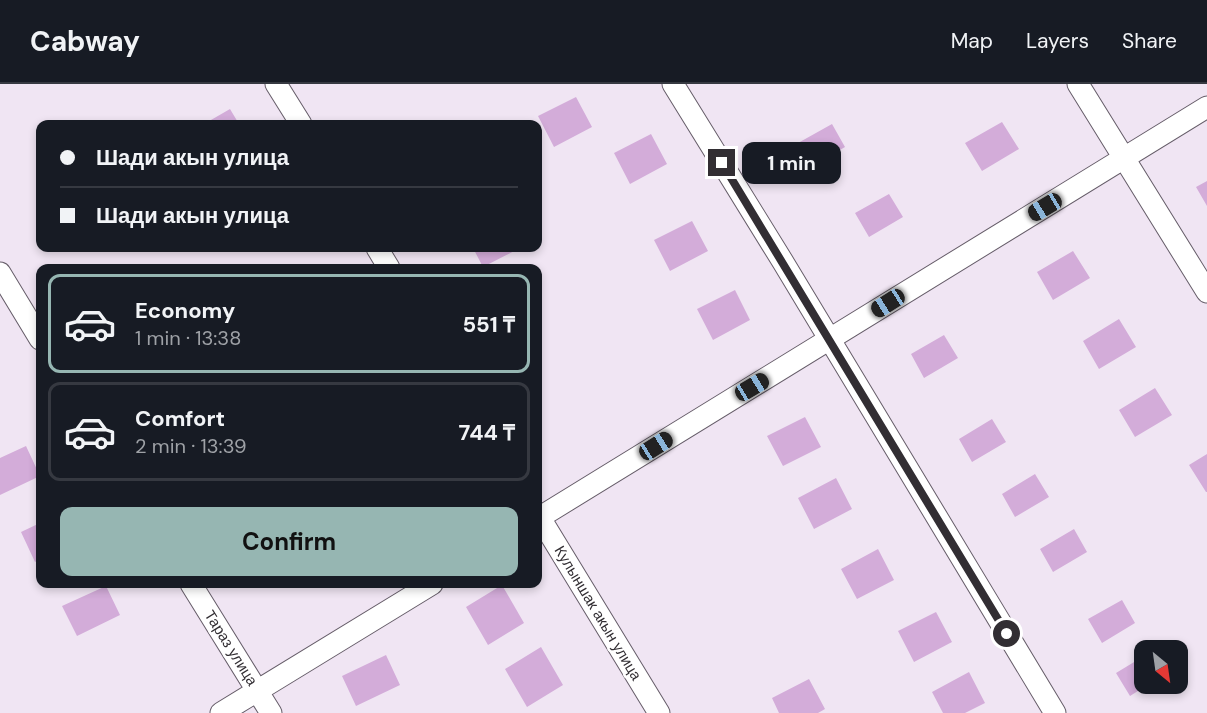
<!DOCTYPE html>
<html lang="en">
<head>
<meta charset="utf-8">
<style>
  body { margin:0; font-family:"DM Sans",sans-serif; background:#242831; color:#f1f3f6; height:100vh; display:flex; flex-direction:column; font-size:22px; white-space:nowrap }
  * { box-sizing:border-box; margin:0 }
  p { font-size:20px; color:#9ea1a6 }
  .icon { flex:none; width:33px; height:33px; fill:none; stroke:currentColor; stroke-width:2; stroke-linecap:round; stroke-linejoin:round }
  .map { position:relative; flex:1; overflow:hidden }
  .panel { position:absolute; left:36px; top:180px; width:506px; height:324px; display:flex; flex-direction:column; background:#171b24; border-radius:12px; box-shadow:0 3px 9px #0003 }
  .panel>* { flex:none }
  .top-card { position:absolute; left:36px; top:36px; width:506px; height:132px; border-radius:12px; box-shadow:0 3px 9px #0003; display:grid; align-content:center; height:132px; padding:0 24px; background:#171b24 }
  .needle { width:39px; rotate:151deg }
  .controls { position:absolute; left:1134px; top:556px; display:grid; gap:12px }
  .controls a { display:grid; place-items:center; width:54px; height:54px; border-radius:12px; background:#171b24; box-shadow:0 3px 9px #0003; font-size:30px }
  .end { position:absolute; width:27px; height:27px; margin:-14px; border:8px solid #322e33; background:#fff; box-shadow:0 0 0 3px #fff }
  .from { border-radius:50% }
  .bubble { position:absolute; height:42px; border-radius:12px; background:#171b24; box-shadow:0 3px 9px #0003; font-size:20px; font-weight:700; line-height:42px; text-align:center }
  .car { position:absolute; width:18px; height:36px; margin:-18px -9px; border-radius:8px; box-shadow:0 0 4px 2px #0007; background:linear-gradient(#222 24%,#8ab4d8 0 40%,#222 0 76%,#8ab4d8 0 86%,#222 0) }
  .top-card b { display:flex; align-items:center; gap:21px; height:57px; font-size:22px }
  .top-card b+b { border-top:2px solid #363941 }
  .top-card i { width:15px; height:15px; background:#f1f3f6 }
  ul { padding:10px 0 0; list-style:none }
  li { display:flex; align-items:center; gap:18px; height:99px; margin:0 12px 9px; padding:0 12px; border:3px solid #363941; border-radius:12px }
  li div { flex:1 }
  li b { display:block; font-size:22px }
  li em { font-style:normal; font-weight:700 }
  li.active { border-color:#96b6b2 }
  li>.icon { width:54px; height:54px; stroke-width:1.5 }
  .action { display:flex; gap:12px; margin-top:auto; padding:12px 24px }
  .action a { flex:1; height:69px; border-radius:12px; background:#96b6b2; color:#111; font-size:24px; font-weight:700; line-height:69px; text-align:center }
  header { display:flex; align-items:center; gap:36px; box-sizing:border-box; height:84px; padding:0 30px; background:#171b24; border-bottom:2px solid #363941 }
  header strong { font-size:28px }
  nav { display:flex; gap:33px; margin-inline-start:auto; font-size:21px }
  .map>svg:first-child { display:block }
  .building { fill:#d3acd9 }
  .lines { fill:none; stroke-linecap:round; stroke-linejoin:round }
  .minor-casing { stroke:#665d69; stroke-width:23 }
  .minor { stroke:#fff; stroke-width:21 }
  .route { stroke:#322e33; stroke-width:8 }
  .labels { text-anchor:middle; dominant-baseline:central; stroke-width:5; stroke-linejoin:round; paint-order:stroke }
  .street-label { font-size:15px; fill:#322e33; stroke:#fff }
</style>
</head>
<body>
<header>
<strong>Cabway</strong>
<nav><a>Map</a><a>Layers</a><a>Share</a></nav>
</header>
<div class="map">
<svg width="1207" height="629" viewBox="0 0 1207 629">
  <rect width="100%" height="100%" fill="#f0e5f3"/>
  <!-- building -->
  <path class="building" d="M576 13 592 43 554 63 538 32Z
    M230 25 239 40H204Z
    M1002 38 1019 65 982 87 965 59Z
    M832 40 845 63 812 82 798 59Z
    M651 50 667 80 630 100 614 69Z
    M1207 97V122L1196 103Z
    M889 110 903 133 869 153 855 129Z
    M692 137 708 167 670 187 654 156Z
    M473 164H520L483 183Z
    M1073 167 1090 194 1053 216 1037 188Z
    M735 206 750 236 713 256 697 225Z
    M1119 235 1136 263 1099 285 1083 257Z
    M944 251 958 274 924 294 911 270Z
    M1155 304 1172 331 1135 353 1119 326Z
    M805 333 821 363 783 382 767 352Z
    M992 335 1006 358 972 378 959 355Z
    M26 362 40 392 0 411V374Z
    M1207 370V408H1206L1189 381Z
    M1035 390 1049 413 1015 433 1002 410Z
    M836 394 852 425 814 445 798 414Z
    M40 439V475L35 478 21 448Z
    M1074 445 1087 468 1053 488 1040 465Z
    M878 465 894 496 857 515 841 485Z
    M502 501 524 539 488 561 466 523Z
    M106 502 120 531 77 552 62 522Z
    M1122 516 1135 539 1102 559 1088 535Z
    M936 528 952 558 914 578 898 547Z
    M541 563 563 601 527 623 505 585Z
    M386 571 400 601 356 622 342 592Z
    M1144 572V600H1149L1130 612 1116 589Z
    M969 588 985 619 965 629H943L932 608Z
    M809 595 825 625 818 629H779L772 614Z"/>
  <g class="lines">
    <!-- minor casing -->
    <g class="minor-casing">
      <path id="minor" d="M276 0 301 40
        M673 0 783 178 1055 629
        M1078 0 1207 208
        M377 164 389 184
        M0 189 40 255
        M537 429 659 629
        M537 435 1207 23
        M191 500 271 629
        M221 629 432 500"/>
    </g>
    <!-- minor -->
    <use href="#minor" class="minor"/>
  </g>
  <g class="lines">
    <!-- route -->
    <path class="route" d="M722 79 1007 550"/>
  </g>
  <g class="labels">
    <!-- street labels -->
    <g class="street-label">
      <text transform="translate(598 529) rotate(59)">Кулыншак акын улица</text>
      <text transform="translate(231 564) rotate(58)">Тараз улица</text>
    </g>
  </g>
</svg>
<div class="controls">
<a><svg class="needle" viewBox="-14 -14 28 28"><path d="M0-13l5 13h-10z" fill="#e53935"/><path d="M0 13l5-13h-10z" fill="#9ea1a6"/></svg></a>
</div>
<i class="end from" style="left:1007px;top:550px"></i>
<i class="end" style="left:722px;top:79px"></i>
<div class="bubble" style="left:742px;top:58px;width:99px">1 min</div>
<i class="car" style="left:1045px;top:123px;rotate:239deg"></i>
<i class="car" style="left:888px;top:219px;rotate:238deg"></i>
<i class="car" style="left:752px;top:303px;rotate:59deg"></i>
<i class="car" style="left:656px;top:362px;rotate:58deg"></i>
<div class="top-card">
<b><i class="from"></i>Шади акын улица</b>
<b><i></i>Шади акын улица</b>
</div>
<section class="panel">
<ul>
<li class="active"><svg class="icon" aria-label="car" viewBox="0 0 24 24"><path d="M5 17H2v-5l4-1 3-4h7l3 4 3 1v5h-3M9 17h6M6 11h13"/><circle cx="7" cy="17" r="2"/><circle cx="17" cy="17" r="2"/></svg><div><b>Economy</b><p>1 min · 13:38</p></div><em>551 ₸</em></li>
<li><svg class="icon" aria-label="car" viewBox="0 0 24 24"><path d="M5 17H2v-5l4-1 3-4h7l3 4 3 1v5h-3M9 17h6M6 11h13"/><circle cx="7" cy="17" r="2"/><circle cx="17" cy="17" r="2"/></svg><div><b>Comfort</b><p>2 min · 13:39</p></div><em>744 ₸</em></li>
</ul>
<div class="action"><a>Confirm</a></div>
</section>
</div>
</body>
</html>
